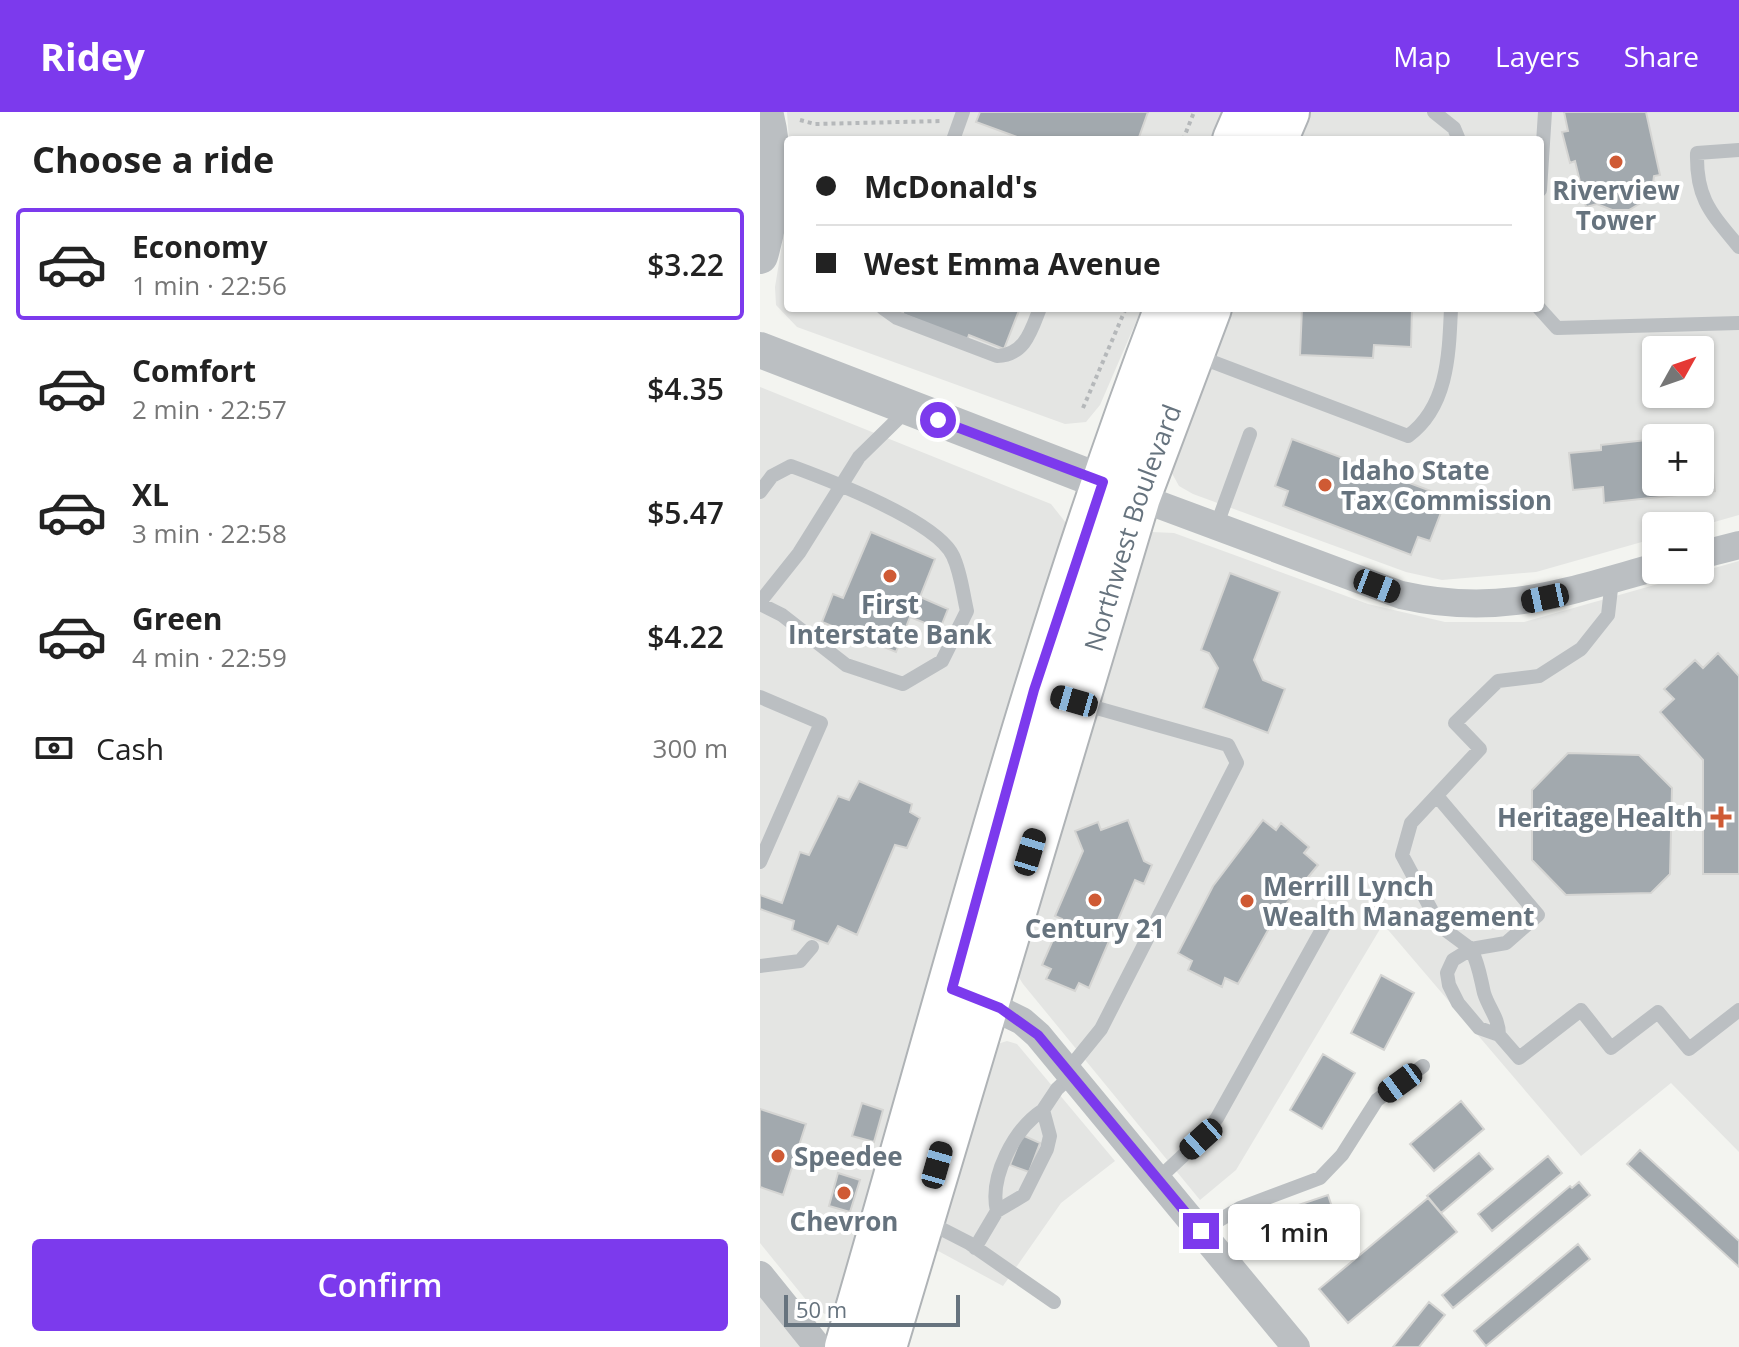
<!DOCTYPE html>
<html lang="en">
<head>
<meta charset="utf-8">
<style>
  body { margin:0; font-family:"Open Sans",sans-serif; background:#f2f2f2; color:#222; height:100vh; display:flex; flex-direction:column; font-size:30px; white-space:nowrap }
  * { box-sizing:border-box; margin:0 }
  p { font-size:26px; color:#767676 }
  .icon { flex:none; width:44px; height:44px; fill:none; stroke:currentColor; stroke-width:2; stroke-linecap:round; stroke-linejoin:round }
  .map { position:relative; flex:1; overflow:hidden }
  .sheet { display:flex; flex-direction:column; background:#fff; width:760px }
  .sheet>* { flex:none }
  .hud { position:absolute; left:24px; top:24px; width:760px; height:176px; border-radius:8px; box-shadow:0 2px 6px #0004; display:grid; align-content:center; height:176px; padding:0 32px; background:#fff }
  .needle { width:52px; rotate:50deg }
  .buttons { position:absolute; left:882px; top:224px; display:grid; gap:16px }
  .buttons a { display:grid; place-items:center; width:72px; height:72px; border-radius:8px; background:#fff; box-shadow:0 2px 6px #0004; font-size:40px }
  .scale { position:absolute; left:24px; bottom:20px; width:176px; box-sizing:border-box; padding-left:8px; border:4px solid #66737e; border-top:0; font-size:22px; line-height:28px; white-space:nowrap; color:#66737e; -webkit-text-stroke:6px #fff; paint-order:stroke }
  .end { position:absolute; width:36px; height:36px; margin:-18px; border:10px solid #7c3aed; background:#fff; box-shadow:0 0 0 4px #fff }
  .from { border-radius:50% }
  .bubble { position:absolute; height:56px; border-radius:8px; background:#fff; box-shadow:0 2px 6px #0004; font-size:26px; font-weight:600; line-height:56px; text-align:center }
  .car { position:absolute; width:24px; height:48px; margin:-24px -12px; border-radius:10px; box-shadow:0 0 6px 2px #0007; background:linear-gradient(#222 24%,#8ab4d8 0 40%,#222 0 76%,#8ab4d8 0 86%,#222 0) }
  .hud b { display:flex; align-items:center; gap:28px; height:76px; font-size:30px }
  .hud b+b { border-top:2px solid #e0e0e0 }
  .hud i { width:20px; height:20px; background:#222 }
  ul { padding:0; list-style:none }
  li { display:flex; align-items:center; gap:24px; height:112px; margin:0 16px 12px; padding:0 16px; border:4px solid transparent; border-radius:8px }
  li div { flex:1 }
  li b { display:block; font-size:30px }
  li em { font-style:normal; font-weight:600 }
  li.active { border-color:#7c3aed }
  li>.icon { width:72px; height:72px; stroke-width:1.5 }
  h2 { padding:0 32px; font-size:36px; line-height:96px }
  .pay { display:flex; align-items:center; gap:20px; height:88px; padding:0 32px; font-size:30px }
  .pay p { margin-inline-start:auto }
  .primary-button { display:flex; gap:16px; margin-top:auto; padding:16px 32px }
  .primary-button a { flex:1; height:92px; border-radius:8px; background:#7c3aed; color:#fff; font-size:32px; font-weight:600; line-height:92px; text-align:center }
  header { display:flex; align-items:center; gap:48px; box-sizing:border-box; height:112px; padding:0 40px; background:#7c3aed; color:#fff }
  header strong { font-size:38px }
  nav { display:flex; gap:44px; margin-inline-start:auto; font-size:28px }
  main { display:flex; flex:1; min-height:0 }
  .map>svg:first-child { display:block }
  .built { fill:#e4e5e3; fill-rule:evenodd }
  .building { fill:#a2a9ae; stroke:#d5d5d3; stroke-width:2 }
  .lines { fill:none; stroke-linecap:round; stroke-linejoin:round }
  .primary-casing { stroke:#afb3b6; stroke-width:48 }
  .path { stroke:#b5b8ba; stroke-width:4; stroke-dasharray:4 4; stroke-linecap:butt }
  .service { stroke:#bbbfc2; stroke-width:14 }
  .minor { stroke:#bbbfc2; stroke-width:28 }
  .tertiary { stroke:#bbbfc2; stroke-width:36 }
  .primary { stroke:#fff; stroke-width:44 }
  .route { stroke:#7c3aed; stroke-width:10 }
  .poi-dot { fill:#cf5a34; stroke:#fff; stroke-width:3 }
  .labels { text-anchor:middle; dominant-baseline:central; stroke-width:8; stroke-linejoin:round; paint-order:stroke }
  .poi-label { font-size:26px; font-weight:bold; fill:#66737e; stroke:#fff }
  .street-label { font-size:26px; fill:#66737e; stroke:#fff }
</style>
</head>
<body>
<header>
<strong>Ridey</strong>
<nav><a>Map</a><a>Layers</a><a>Share</a></nav>
</header>
<main>
<section class="sheet">
<h2>Choose a ride</h2>
<ul>
<li class="active"><svg class="icon" aria-label="car" viewBox="0 0 24 24"><path d="M5 17H2v-5l4-1 3-4h7l3 4 3 1v5h-3M9 17h6M6 11h13"/><circle cx="7" cy="17" r="2"/><circle cx="17" cy="17" r="2"/></svg><div><b>Economy</b><p>1 min · 22:56</p></div><em>$3.22</em></li>
<li><svg class="icon" aria-label="car" viewBox="0 0 24 24"><path d="M5 17H2v-5l4-1 3-4h7l3 4 3 1v5h-3M9 17h6M6 11h13"/><circle cx="7" cy="17" r="2"/><circle cx="17" cy="17" r="2"/></svg><div><b>Comfort</b><p>2 min · 22:57</p></div><em>$4.35</em></li>
<li><svg class="icon" aria-label="car" viewBox="0 0 24 24"><path d="M5 17H2v-5l4-1 3-4h7l3 4 3 1v5h-3M9 17h6M6 11h13"/><circle cx="7" cy="17" r="2"/><circle cx="17" cy="17" r="2"/></svg><div><b>XL</b><p>3 min · 22:58</p></div><em>$5.47</em></li>
<li><svg class="icon" aria-label="car" viewBox="0 0 24 24"><path d="M5 17H2v-5l4-1 3-4h7l3 4 3 1v5h-3M9 17h6M6 11h13"/><circle cx="7" cy="17" r="2"/><circle cx="17" cy="17" r="2"/></svg><div><b>Green</b><p>4 min · 22:59</p></div><em>$4.22</em></li>
</ul>
<div class="pay"><svg class="icon" aria-label="cash" viewBox="0 0 24 24"><path d="M3 7h18v10H3z"/><circle cx="12" cy="12" r="2"/></svg>Cash<p>300 m</p></div>
<div class="primary-button"><a>Confirm</a></div>
</section>
<div class="map">
<svg width="979" height="1235" viewBox="0 0 979 1235">
  <rect width="100%" height="100%" fill="#f3f4f0"/>
  <!-- built -->
  <path class="built" d="M27 0H463L451 28H29Z
    M541 0H979V403L940 414H896V426L776 460 682 468 646 460 433 382 419 374 409 356 464 196H780V28H530ZM896 238H940V282H896ZM896 326H940V370H896Z
    M28 96V196H382L340 293 326 310 305 312 37 215 16 193 15 175Z
    M0 275 291 392 306 411 305 426 75 1201 65 1202 51 1194 0 1131Z
    M392 420 414 421 608 492 685 510H764L979 449V1040L911 971 821 1044 623 812 476 1058 440 1088 263 872 253 856 384 426Z
    M247 929 257 932 355 1049 301 1091 243 1174 169 1134 231 934Z
    M0 1183 42 1235H0Z"/>
  <!-- building -->
  <path class="building" d="M220 0H388L378 28H265L216 10Z
    M804 0H886L900 63 894 64 892 79 884 89 869 98H852L837 92 826 95 815 49 810 51 802 20 808 19Z
    M145 196H260L244 237 209 223 207 228 142 202Z
    M542 196H652L651 235 614 233 613 246 540 243Z
    M949 321 955 379 844 391 843 375 813 378 809 341 841 338V333L896 327V370H940V326H902Z
    M532 327 687 385 670 429 658 425 651 443 523 394 528 379 515 374Z
    M111 420 175 447 160 485 188 497 180 517 150 505 136 540 62 510 73 482 83 486Z
    M470 461 520 480 494 548 503 568 525 577 508 621 443 596 458 556 449 541 441 538Z
    M958 541 979 564V762H943V648L900 600 914 587 904 577 935 548 943 556Z
    M808 641 879 643 912 676 910 762 891 781 806 783 772 748V678Z
    M99 669 152 692 150 700 160 706 147 736 135 733 97 823 78 814 68 832 32 818 34 809 0 797V783L22 791 40 740 49 743 78 684 89 688Z
    M368 708 384 749 392 753 384 772 375 768 329 876 319 871 315 879 286 867 291 857 282 853 302 807 295 804 323 739 315 719 338 710 341 718Z
    M503 708 516 718 521 711 549 735 544 741 558 753 516 804 478 872 465 866 462 875 428 858 432 849 418 841 453 774Z
    M621 863 654 881 624 938 591 921Z
    M563 942 595 961 562 1017 530 998Z
    M701 989 724 1017 674 1059 650 1032Z
    M102 991 123 998 114 1030 92 1024Z
    M0 997 46 1012 23 1083 0 1075Z
    M262 1023 280 1031 269 1060 250 1053Z
    M880 1038 979 1129V1155L867 1052Z
    M719 1041 733 1057 681 1101 667 1084Z
    M788 1044 802 1061 732 1119 718 1102Z
    M78 1061 100 1068 90 1100 69 1094Z
    M819 1070 830 1083 693 1196 682 1183 810 1074 812 1076Z
    M568 1083 580 1119 519 1140 506 1104Z
    M668 1086 697 1120 588 1211 559 1177Z
    M818 1132 830 1147 726 1234 714 1219Z
    M669 1190 685 1203 659 1235H633Z"/>
  <g class="lines">
    <!-- primary casing -->
    <g class="primary-casing">
      <g id="primary">
        <path d="M475 28 487 0"/>
        <path d="M515 28 527 0"/>
        <path d="M87 1235C189 887 277 535 407 196"/>
        <path id="s1" d="M124 1235 378 385 449 196"/>
      </g>
    </g>
    <!-- path -->
    <path class="path" d="M40 8 55 12 182 9
      M423 28 434 0
      M323 296 366 196"/>
    <!-- service -->
    <path class="service" d="M674 0 694 16 699 28
      M193 28 203 0
      M979 38 937 41C936 87 951 101 979 135
      M780 78 785 0
      M123 196 137 206 237 244C265 243 271 219 280 196
      M779 196 797 216 979 211
      M437 244 648 324C688 295 689 242 691 196
      M0 380 12 364 31 354C69 368 177 409 193 444 201 461 203 482 207 499L182 549 143 572 86 553 22 503 0 492
      M456 415 490 322
      M0 490 39 441 99 345 148 297
      M0 585 61 611 0 750
      M677 684 778 803 746 831 711 837 680 814 642 743 651 711 720 637 695 611 738 569 779 564 821 537 848 503 852 468
      M0 854 40 849 52 835
      M739 923C739 906 729 897 724 881 720 864 719 853 711 837L693 848 687 861 689 873 698 891 719 916 739 923 759 946 821 898 851 936 898 900 929 937 979 898
      M307 959 341 917 477 651 468 633 319 591
      M283 998 297 977 311 964
      M398 1067 441 1027 457 1006 569 805
      M166 1109 209 1131 294 1190
      M441 1119 480 1096 560 1066 582 1043 617 988 663 954
      M215 1136 237 1099 264 1083 287 1037 290 1024 283 998C254 1017 229 1065 237 1099"/>
    <!-- minor -->
    <path class="minor" d="M378 385 641 483C739 505 802 481 896 455
      M940 443 979 433
      M215 886 262 909 278 923 536 1235
      M0 1163 58 1235"/>
    <!-- tertiary -->
    <path class="tertiary" d="M0 144C13 100 17 44 5 0
      M0 238 368 380"/>
    <!-- primary -->
    <use href="#primary" class="primary"/>
  </g>
  <g class="lines">
    <!-- route -->
    <path class="route" d="M178 308 343 370 274 578 192 877 240 896 278 923 441 1119"/>
  </g>
  <!-- markers -->
  <g class="poi-dot">
    <circle cx="856" cy="50" r="8"/>
    <circle cx="565" cy="373" r="8"/>
    <circle cx="130" cy="464" r="8"/>
    <path d="M957 693h8v8h8v8h-8v8h-8v-8h-8v-8h8z"/>
    <circle cx="335" cy="788" r="8"/>
    <circle cx="487" cy="789" r="8"/>
    <circle cx="18" cy="1044" r="8"/>
    <circle cx="84" cy="1081" r="8"/>
  </g>
  <g class="labels">
    <!-- poi labels -->
    <g class="poi-label">
      <text x="856" y="78">Riverview<tspan x="856" dy="30">Tower</tspan></text>
      <text x="581" y="358" text-anchor="start">Idaho State<tspan x="581" dy="30">Tax Commission</tspan></text>
      <text x="130" y="492">First<tspan x="130" dy="30">Interstate Bank</tspan></text>
      <text x="943" y="705" text-anchor="end">Heritage Health</text>
      <text x="503" y="774" text-anchor="start">Merrill Lynch<tspan x="503" dy="30">Wealth Management</tspan></text>
      <text x="335" y="816">Century 21</text>
      <text x="34" y="1044" text-anchor="start">Speedee</text>
      <text x="84" y="1109">Chevron</text>
    </g>
    <!-- street labels -->
    <g class="street-label">
      <text stroke="none"><textPath href="#s1" startOffset="856">Northwest Boulevard</textPath></text>
    </g>
  </g>
</svg>
<div class="buttons">
<a><svg class="needle" viewBox="-14 -14 28 28"><path d="M0-13l5 13h-10z" fill="#e53935"/><path d="M0 13l5-13h-10z" fill="#767676"/></svg></a>
<a>+</a>
<a>−</a>
</div>
<div class="scale">50 m</div>
<i class="end from" style="left:178px;top:308px"></i>
<i class="end" style="left:441px;top:1119px"></i>
<div class="bubble" style="left:468px;top:1092px;width:132px">1 min</div>
<i class="car" style="left:617px;top:474px;rotate:111deg"></i>
<i class="car" style="left:785px;top:486px;rotate:258deg"></i>
<i class="car" style="left:314px;top:589px;rotate:286deg"></i>
<i class="car" style="left:270px;top:740px;rotate:17deg"></i>
<i class="car" style="left:640px;top:971px;rotate:234deg"></i>
<i class="car" style="left:441px;top:1027px;rotate:228deg"></i>
<i class="car" style="left:177px;top:1053px;rotate:16deg"></i>
<div class="hud">
<b><i class="from"></i>McDonald's</b>
<b><i></i>West Emma Avenue</b>
</div>
</div>
</main>
</body>
</html>
